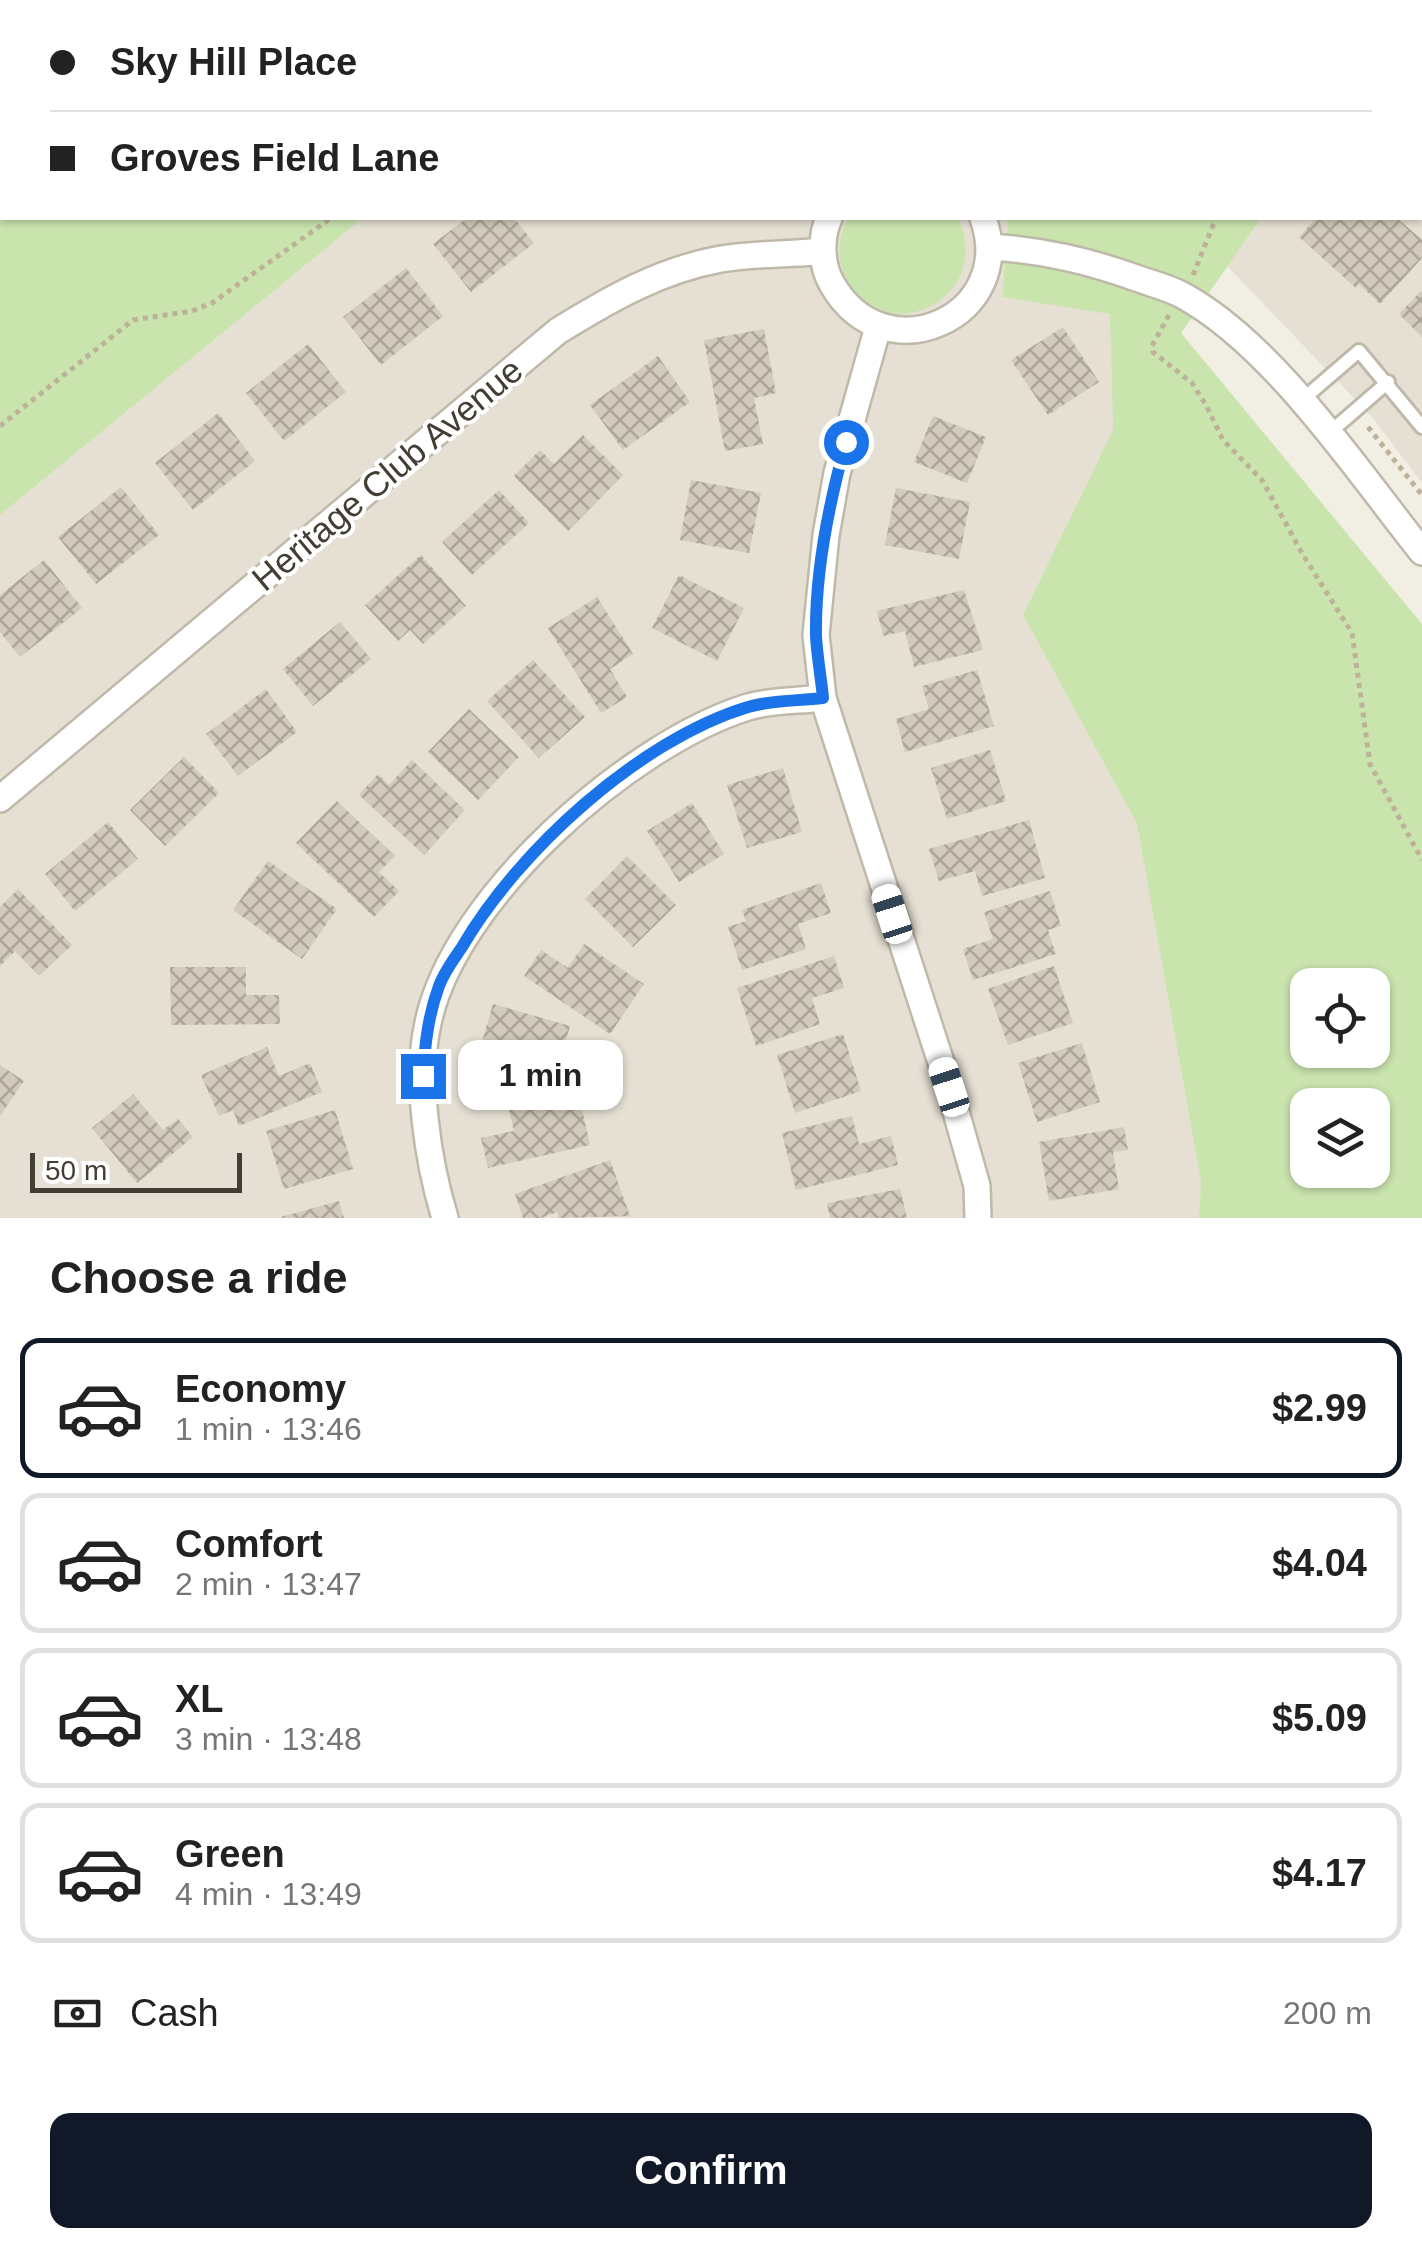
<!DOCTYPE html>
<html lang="en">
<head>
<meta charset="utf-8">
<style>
  body { margin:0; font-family:Arial,sans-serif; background:#f6f6f6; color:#222; height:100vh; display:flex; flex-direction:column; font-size:38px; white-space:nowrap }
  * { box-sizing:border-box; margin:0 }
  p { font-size:32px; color:#767676 }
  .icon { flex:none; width:55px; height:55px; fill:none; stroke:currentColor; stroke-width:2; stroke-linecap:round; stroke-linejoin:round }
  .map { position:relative; height:1218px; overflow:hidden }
  .details { display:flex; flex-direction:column; background:#fff; flex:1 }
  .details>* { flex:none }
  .guide { position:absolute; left:0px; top:0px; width:1422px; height:220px; box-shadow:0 2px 8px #0004; display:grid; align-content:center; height:220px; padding:0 50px; background:#fff }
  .buttons { position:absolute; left:1290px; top:968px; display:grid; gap:20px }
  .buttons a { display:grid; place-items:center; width:100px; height:100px; border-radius:20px; background:#fff; box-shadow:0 2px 8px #0004; font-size:50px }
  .scale { position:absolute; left:30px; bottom:25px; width:212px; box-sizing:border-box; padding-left:10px; border:5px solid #433e34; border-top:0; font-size:28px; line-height:35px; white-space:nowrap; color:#433e34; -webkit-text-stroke:8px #fff; paint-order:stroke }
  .end { position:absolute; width:45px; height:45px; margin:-22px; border:12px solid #1a73e8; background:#fff; box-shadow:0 0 0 5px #fff }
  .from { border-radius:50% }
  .bubble { position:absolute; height:70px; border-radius:20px; background:#fff; box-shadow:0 2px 8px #0004; font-size:32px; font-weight:700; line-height:70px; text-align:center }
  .car { position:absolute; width:30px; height:60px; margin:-30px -15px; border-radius:12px; box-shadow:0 0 8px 2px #0007; background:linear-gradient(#fff 24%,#345 0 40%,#fff 0 76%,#345 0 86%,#fff 0) }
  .guide b { display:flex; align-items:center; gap:35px; height:95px; font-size:38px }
  .guide b+b { border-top:2px solid #e0e0e0 }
  .guide i { width:25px; height:25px; background:#222 }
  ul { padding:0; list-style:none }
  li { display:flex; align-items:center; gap:30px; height:140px; margin:0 20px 15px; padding:0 30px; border:5px solid #e0e0e0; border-radius:20px }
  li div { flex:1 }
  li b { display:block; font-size:38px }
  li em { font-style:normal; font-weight:700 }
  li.active { border-color:#111827 }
  li>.icon { width:90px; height:90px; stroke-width:1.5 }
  h2 { padding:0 50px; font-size:45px; line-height:120px }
  .pay { display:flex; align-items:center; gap:25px; height:110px; padding:0 50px; font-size:38px }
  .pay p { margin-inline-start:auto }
  .button { display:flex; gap:20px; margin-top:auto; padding:20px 50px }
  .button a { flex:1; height:115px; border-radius:20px; background:#111827; color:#fff; font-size:40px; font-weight:700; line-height:115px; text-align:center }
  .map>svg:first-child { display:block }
  .residential { fill:#e5e0d3 }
  .green { fill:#cae4ae; fill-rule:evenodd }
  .building { fill:url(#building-cross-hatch) }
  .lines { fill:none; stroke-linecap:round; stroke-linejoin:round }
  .service-casing { stroke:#bfb9aa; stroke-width:18 }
  .minor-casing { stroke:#bfb9aa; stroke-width:30 }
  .path { stroke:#bdb299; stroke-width:5; stroke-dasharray:5 5; stroke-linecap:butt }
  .service { stroke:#fff; stroke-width:12 }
  .minor { stroke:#fff; stroke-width:25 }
  .route { stroke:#1a73e8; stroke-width:12 }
  .labels { text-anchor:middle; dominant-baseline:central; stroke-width:8; stroke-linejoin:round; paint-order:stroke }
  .street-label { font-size:35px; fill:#433e34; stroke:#fff }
</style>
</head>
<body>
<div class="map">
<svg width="1422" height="1218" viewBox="0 0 1422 1218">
  <defs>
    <pattern id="building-cross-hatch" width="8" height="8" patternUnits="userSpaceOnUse" patternTransform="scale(2.5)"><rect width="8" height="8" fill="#d2caba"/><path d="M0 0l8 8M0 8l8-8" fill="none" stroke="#aca598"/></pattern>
  </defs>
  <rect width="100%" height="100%" fill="#f1eee4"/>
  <!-- residential -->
  <path class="residential" d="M1420 185 1422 186V483L1372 417 1227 266 1261 218H1420Z
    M363 218H1005L1008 222 1002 297 1110 313 1113 430 1023 615 1137 824 1201 1182 1199 1218H0V515Z"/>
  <!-- green -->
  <path class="green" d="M0 0H628L2 2V218H363L0 515Z
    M656 0H1422V186L1420 2Z
    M848 218H958C996 299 883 353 846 278 836 258 838 237 848 218Z
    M1005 218H1261L1181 333 1422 624V1218H1199L1201 1182 1137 824 1023 615 1113 430 1110 314 1002 297 1008 223ZM1308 985H1372V1050H1308ZM1308 1105H1372V1170H1308Z"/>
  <!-- building -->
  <path class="building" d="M467 218H514L534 243 471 292 433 244Z
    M1316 218H1397L1422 240V258L1380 304 1359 284 1356 288 1299 237Z
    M406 268 443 316 381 365 343 317Z
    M1422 290V337L1399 314Z
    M1063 327 1099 382 1048 415 1011 360Z
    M764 329 776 393 754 398 763 444 725 451 704 340Z
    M308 344 346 392 284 441 246 393Z
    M658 356 690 402 623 450 590 405Z
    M218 413 255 461 193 510 155 463Z
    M933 416 986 437 967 483 914 462Z
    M583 435 623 475 568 531 514 476 540 450 554 464Z
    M691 480 761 493 749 553 680 540Z
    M121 487 159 535 96 584 58 537Z
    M896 488 970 502 959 559 885 545Z
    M499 490 529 523 472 575 442 542Z
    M421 555 466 606 423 644 410 630 398 641 365 605Z
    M44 560 82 608 20 657 0 632V595Z
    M679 575 744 608 717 661 652 628Z
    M964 590 983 650 914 667 905 631 883 636 877 611Z
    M597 597 633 654 610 669 627 697 601 713 548 628Z
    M340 622 371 659 313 706 283 669Z
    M533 660 585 717 539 758 487 701Z
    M977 670 994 726 905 752 896 719 929 709 922 686Z
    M266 689 297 732 238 776 206 734Z
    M469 709 519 757 478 800 428 752Z
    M990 750 1006 801 947 819 931 768Z
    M184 757 219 793 165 846 130 810Z
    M412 760 465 810 424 855 359 795 378 774 389 785Z
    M783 768 802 832 747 848 727 785Z
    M337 801 395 856 379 872 399 891 374 917 296 843Z
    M692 803 724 854 679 882 647 831Z
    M1029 820 1045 878 982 896 975 871 939 881 929 849Z
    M108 822 138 859 75 911 45 874Z
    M627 856 676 905 633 947 585 899Z
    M268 861 337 909 302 959 233 910Z
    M821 883 831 913 798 924 806 949 742 970 728 927 746 921 742 910Z
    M18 889 72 945 39 976 15 951 0 966V907Z
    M1050 891 1061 926 1048 930 1056 954 973 980 963 949 993 939 984 912Z
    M584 944 644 984 610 1034 524 976 541 950 568 968Z
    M834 956 844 988 812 998 820 1024 756 1046 737 988Z
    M1054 966 1073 1023 1008 1045 988 989Z
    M170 967H246V995H279L280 1024 171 1025Z
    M493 1004 570 1026 554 1081 477 1059Z
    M843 1034 861 1091 795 1113 777 1055Z
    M1082 1043 1100 1102 1037 1122 1018 1063Z
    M267 1047 279 1076 310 1063 322 1092 239 1126 233 1110 219 1116 201 1075Z
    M0 1065 24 1081 0 1116Z
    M577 1087 590 1145 488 1168 481 1138 514 1131 507 1102Z
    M133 1094 163 1130 178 1119 193 1137 137 1183 92 1128Z
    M335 1110 353 1169 284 1189 266 1131Z
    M852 1116 859 1144 891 1136 898 1165 796 1190 782 1133Z
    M1124 1127 1128 1150 1113 1152 1119 1189 1049 1201 1039 1142Z
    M610 1160 630 1216 559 1218 557 1212 541 1218H523L515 1194Z
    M900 1189 907 1218H830L827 1203Z
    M339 1201 344 1218H282L281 1217Z"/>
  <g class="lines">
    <!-- service casing -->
    <g class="service-casing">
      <path id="service" d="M937 2 938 0
        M975 2 976 0
        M1302 400 1359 351 1422 427
        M1328 434 1388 382"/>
    </g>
    <!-- minor casing -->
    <g class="minor-casing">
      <path id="minor" d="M829 218C820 238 821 265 832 284 885 377 1018 316 983 218
        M989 247C1043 250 1089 261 1139 279 1153 284 1169 288 1182 295 1273 344 1358 472 1422 552
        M878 327 837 473 826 535 816 635 823 698 949 1087 977 1186 978 1218
        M0 799 558 331C610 299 660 270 721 259 754 253 789 255 823 251
        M445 1218C428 1162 415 1080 428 1023 454 898 629 744 748 707 771 700 799 701 823 698"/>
    </g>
    <!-- path -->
    <path class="path" d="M1259 0 1260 2
      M1315 0 1317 2
      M551 2 554 0
      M1420 161 1422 162
      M1193 275 1216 218
      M1169 315 1152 346 1153 352 1192 383 1206 405 1223 440 1262 480 1303 555 1352 633 1370 764 1422 860
      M0 426 133 320 192 311 212 303 331 218
      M1368 427 1422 495"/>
    <!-- service -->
    <use href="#service" class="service"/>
    <!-- minor -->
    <use href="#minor" class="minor"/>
  </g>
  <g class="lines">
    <!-- route -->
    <path class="route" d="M423 1076C425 1044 428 1016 439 986 444 972 454 959 462 947 518 851 639 740 748 707 771 700 799 701 823 698 821 677 817 656 816 636 815 572 829 503 846 442"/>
  </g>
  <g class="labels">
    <!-- street labels -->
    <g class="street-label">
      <text transform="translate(387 474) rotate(-40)">Heritage Club Avenue</text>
    </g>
  </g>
</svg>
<div class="buttons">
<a><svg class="icon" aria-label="locate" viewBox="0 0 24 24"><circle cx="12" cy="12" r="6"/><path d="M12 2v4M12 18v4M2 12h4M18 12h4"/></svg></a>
<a><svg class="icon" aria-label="layers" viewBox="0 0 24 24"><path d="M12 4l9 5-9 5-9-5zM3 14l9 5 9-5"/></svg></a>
</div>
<div class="scale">50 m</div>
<i class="end from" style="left:846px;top:442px"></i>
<i class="end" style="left:423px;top:1076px"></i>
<div class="bubble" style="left:458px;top:1040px;width:165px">1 min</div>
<i class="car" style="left:892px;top:914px;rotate:342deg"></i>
<i class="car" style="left:949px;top:1087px;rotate:342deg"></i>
<div class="guide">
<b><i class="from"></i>Sky Hill Place</b>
<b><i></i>Groves Field Lane</b>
</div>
</div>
<section class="details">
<h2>Choose a ride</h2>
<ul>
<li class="active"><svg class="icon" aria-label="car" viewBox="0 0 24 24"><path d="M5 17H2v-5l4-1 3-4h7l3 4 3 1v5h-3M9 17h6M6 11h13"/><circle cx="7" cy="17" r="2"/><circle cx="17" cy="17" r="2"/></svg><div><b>Economy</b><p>1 min · 13:46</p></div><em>$2.99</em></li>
<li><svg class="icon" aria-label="car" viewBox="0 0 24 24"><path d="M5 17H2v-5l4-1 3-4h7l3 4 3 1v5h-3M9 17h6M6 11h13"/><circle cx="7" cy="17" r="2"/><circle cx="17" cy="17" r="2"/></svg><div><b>Comfort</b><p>2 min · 13:47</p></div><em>$4.04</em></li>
<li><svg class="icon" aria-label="car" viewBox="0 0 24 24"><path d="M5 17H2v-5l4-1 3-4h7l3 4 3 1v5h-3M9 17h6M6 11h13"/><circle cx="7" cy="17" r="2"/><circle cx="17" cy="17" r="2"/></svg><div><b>XL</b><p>3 min · 13:48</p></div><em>$5.09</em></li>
<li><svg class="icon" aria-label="car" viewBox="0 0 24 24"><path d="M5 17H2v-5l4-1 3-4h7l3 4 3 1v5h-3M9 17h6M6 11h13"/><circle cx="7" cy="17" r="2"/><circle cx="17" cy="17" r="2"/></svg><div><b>Green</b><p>4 min · 13:49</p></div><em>$4.17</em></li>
</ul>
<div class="pay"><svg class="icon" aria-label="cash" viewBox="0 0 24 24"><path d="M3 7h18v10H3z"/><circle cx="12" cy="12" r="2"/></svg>Cash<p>200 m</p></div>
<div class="button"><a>Confirm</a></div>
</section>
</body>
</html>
